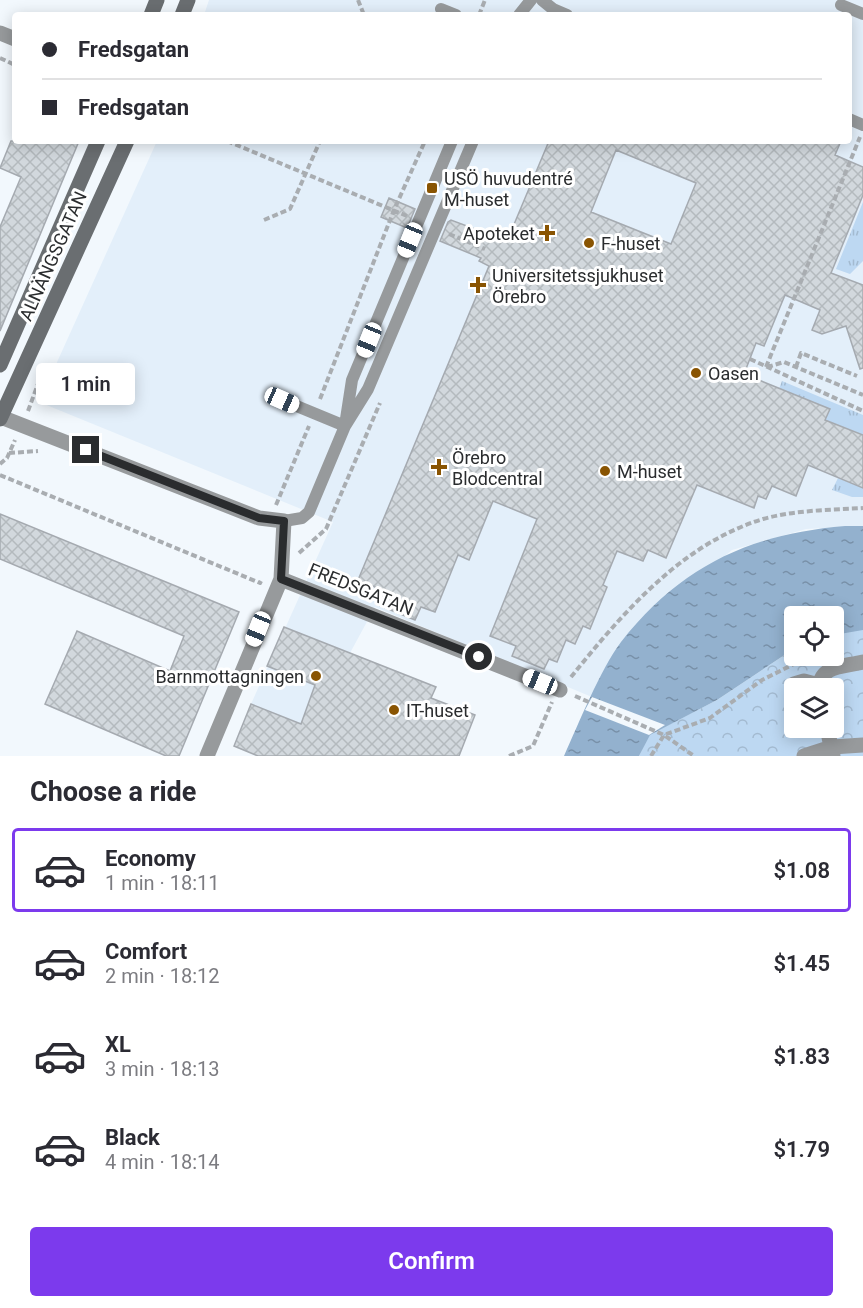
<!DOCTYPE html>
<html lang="en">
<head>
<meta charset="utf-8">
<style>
  body { margin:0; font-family:Roboto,sans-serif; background:#f7f7f7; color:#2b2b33; height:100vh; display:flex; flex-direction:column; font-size:22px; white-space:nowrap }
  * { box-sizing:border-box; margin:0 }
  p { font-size:20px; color:#7c7c81 }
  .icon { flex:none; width:33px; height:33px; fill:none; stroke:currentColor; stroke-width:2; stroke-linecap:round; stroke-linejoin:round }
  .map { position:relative; height:756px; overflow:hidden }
  .sheet { display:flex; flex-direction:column; background:#fff; flex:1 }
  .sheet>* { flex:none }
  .hud { position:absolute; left:12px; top:12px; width:840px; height:132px; border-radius:6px; box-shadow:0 3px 15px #0003; display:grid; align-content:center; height:132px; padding:0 30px; background:#fff }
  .buttons { position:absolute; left:784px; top:606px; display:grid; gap:12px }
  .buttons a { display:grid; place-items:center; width:60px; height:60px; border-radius:6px; background:#fff; box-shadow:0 3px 15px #0003; font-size:30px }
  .end { position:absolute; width:27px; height:27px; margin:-14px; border:8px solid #2a2c2e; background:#fff; box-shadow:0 0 0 3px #fff }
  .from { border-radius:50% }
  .bubble { position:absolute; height:42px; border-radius:6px; background:#fff; box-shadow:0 3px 15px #0003; font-size:20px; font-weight:600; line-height:42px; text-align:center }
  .car { position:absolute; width:18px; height:36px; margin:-18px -9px; border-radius:8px; box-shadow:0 0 4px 2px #0007; background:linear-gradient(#fff 24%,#345 0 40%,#fff 0 76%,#345 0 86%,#fff 0) }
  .hud b { display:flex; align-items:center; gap:21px; height:57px; font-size:22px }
  .hud b+b { border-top:2px solid #e1e1e2 }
  .hud i { width:15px; height:15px; background:#2b2b33 }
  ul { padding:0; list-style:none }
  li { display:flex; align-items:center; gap:18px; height:84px; margin:0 12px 9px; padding:0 18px; border:3px solid transparent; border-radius:6px }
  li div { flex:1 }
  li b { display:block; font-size:22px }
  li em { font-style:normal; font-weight:600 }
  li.on { border-color:#7c3aed }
  li>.icon { width:54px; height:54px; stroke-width:1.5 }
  h2 { padding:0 30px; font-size:27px; line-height:72px }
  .cta { display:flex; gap:12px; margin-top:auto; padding:12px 30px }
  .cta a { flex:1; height:69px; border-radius:6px; background:#7c3aed; color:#fff; font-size:24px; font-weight:600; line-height:69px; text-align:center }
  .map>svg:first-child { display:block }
  .built { fill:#e3effa }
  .grass { fill:url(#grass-tufts) }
  .forest { fill:url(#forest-crowns); fill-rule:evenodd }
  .water { fill:url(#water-ripples) }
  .pier { fill:#f2f8fd }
  .building { fill:url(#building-cross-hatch); stroke:#a5aab0; stroke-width:1.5; fill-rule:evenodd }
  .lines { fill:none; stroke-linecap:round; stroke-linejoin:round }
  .path { stroke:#a9adb1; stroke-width:4; stroke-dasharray:6 3; stroke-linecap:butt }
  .lane { stroke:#979a9c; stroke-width:12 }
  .street { stroke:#979a9c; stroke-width:15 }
  .secondary { stroke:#6a6e71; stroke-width:15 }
  .route { stroke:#2a2c2e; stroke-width:8 }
  .poi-dot { fill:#895402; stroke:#fff; stroke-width:2 }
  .labels { text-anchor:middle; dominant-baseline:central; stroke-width:6; stroke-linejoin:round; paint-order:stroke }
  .poi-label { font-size:18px; fill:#2a2c2e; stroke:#fff; text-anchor:start }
  .street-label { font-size:18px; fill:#2a2c2e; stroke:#fff }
</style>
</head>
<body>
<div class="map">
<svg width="863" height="756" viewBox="0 0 863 756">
  <defs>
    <pattern id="grass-tufts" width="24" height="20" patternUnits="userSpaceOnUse" patternTransform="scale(1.5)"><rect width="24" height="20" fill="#bdd8f2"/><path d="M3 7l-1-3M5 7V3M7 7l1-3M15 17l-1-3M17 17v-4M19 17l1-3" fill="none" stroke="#a3bad0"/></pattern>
    <pattern id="forest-crowns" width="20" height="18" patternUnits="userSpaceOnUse" patternTransform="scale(1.5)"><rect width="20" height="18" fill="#bdd8f2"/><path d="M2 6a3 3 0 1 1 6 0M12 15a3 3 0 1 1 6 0" fill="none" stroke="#a3bad0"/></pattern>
    <pattern id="water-ripples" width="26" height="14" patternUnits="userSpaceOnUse" patternTransform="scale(1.5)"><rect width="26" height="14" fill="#93b1ce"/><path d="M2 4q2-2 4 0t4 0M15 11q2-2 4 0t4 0" fill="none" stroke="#7890a8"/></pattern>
    <pattern id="building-cross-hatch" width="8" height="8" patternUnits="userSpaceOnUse" patternTransform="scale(1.5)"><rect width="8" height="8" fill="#d2d8dd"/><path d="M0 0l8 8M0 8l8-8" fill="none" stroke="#b4babe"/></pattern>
  </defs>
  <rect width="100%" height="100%" fill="#f2f8fd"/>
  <!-- built -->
  <path class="built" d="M209 0H863V526L806 529 732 550 620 644 592 697 375 607 350 653 319 732 251 704 333 522 39 402 157 141H849V15H204Z"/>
  <!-- grass -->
  <path class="grass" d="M863 202V261L850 274 836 269Z
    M782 381 863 415V435L825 420 829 410 779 389Z
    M838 478 863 488V497H852L832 490Z"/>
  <!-- forest -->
  <path class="forest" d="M850 630H863V756H639L649 735 717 700 795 648V656H834V635ZM795 688H834V728H795Z"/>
  <!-- water -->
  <path class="water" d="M845 526H863V630L834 635V616H795V648L717 700 650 735 639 756H564C579 723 600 670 621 642 681 566 750 534 845 526Z"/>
  <!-- pier -->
  <path class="pier" d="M592 697 665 725 649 735 585 710Z"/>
  <!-- building -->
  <path class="building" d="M11 141H79L0 331V227L21 177 0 168Z
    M549 141H841L835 155 863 167V195L831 273 863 285V368L860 369 846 326 822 334 812 330 820 310 785 295 764 346 756 343 744 374 830 409 825 420 863 435V488L808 465 796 496 772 486 766 499 758 496 754 508 697 485 666 558 648 550 643 561 617 551 603 585 607 587 590 629 583 626 575 644 566 640 557 662 549 659 544 669 512 656 516 646 490 636 537 519 493 501 469 560 458 555 435 612 421 607 415 620 376 604 382 590 358 580 489 266 479 261 481 258 440 241 448 222 451 220 507 241ZM616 150 696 183 671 244 591 212Z
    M389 198 415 209 407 228 381 217Z
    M0 514 239 612 179 756H166L45 704 77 631 170 671 184 636 0 559Z
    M284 627 436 687 431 698 475 715 459 756H258L234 746 251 704 301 724 315 685 267 666Z"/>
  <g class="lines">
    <!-- path -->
    <path class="path" d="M358 0 364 15
      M479 15 485 0
      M0 58 15 65
      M227 141 407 216
      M264 220 290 209 320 141
      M449 234 485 249
      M750 359 863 411
      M766 367 860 137
      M767 367 784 362 863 395
      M796 367 801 353 857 376
      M320 399 394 210 425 141
      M28 411 42 373
      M9 453 38 451
      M0 464 7 458 15 440
      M0 475 260 583 261 581
      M276 505 309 426
      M299 553 326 529 380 403
      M571 677C622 614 681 544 763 519 795 510 830 510 863 508
      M575 696 664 735 694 756
      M509 756 533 746 552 702
      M651 756 664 735 710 718 762 680 810 656"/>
    <!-- lane -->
    <path class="lane" d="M542 0 553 9 567 15
      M841 5 863 14
      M441 9 456 15
      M519 15 531 0
      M849 119 863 125
      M282 400 345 426
      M346 419 352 380 452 141
      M284 521 302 518 309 512 345 426 368 389 473 141"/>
    <!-- street -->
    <path class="street" d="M0 33 15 39
      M1 417 259 518 284 521 281 579 207 756
      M281 579 560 690
      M819 688C821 664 844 667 863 662
      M795 698 792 691 794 684 804 681 819 685
      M827 728 833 756
      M804 756 832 747 863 745"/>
    <!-- secondary -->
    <path class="secondary" d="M151 15 157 0
      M182 15 188 0
      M0 365 98 141
      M0 419 127 141"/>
  </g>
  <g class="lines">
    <!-- route -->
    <path class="route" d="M86 450 259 518 284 521 281 579 479 657"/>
  </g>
  <!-- markers -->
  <g class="poi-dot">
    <rect x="426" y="182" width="12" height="12" rx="3"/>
    <path d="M544 224h6v6h6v6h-6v6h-6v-6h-6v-6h6z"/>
    <circle cx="589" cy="243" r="6"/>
    <path d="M475 276h6v6h6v6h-6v6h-6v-6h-6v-6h6z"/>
    <circle cx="696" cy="373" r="6"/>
    <path d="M436 458h6v6h6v6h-6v6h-6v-6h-6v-6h6z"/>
    <circle cx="605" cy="471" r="6"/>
    <circle cx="316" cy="676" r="6"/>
    <circle cx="394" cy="710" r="6"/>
  </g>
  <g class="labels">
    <!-- poi labels -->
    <g class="poi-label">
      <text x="444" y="178">USÖ huvudentré<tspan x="444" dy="21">M-huset</tspan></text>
      <text x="535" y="233" text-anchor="end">Apoteket</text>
      <text x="601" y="243">F-huset</text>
      <text x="492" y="275">Universitetssjukhuset<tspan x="492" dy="21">Örebro</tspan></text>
      <text x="708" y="373">Oasen</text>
      <text x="452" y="457">Örebro<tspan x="452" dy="21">Blodcentral</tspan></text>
      <text x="617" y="471">M-huset</text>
      <text x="304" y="676" text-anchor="end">Barnmottagningen</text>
      <text x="406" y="710">IT-huset</text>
    </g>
    <!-- street labels -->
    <g class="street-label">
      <text transform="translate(53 256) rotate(-66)">ALNÄNGSGATAN</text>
      <text transform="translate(361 589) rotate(22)">FREDSGATAN</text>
    </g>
  </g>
</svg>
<div class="buttons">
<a><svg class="icon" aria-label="locate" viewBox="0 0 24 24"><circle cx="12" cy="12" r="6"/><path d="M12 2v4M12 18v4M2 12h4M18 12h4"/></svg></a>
<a><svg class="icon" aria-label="layers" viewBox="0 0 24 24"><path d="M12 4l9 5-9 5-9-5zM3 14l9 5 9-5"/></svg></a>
</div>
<i class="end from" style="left:479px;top:657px"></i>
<i class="end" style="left:86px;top:450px"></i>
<div class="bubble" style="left:36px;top:363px;width:99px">1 min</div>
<i class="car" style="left:410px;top:240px;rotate:202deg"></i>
<i class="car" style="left:369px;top:340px;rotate:202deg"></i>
<i class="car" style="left:282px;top:400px;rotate:114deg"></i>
<i class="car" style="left:258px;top:629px;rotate:202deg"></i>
<i class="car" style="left:540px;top:682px;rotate:292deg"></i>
<div class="hud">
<b><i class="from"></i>Fredsgatan</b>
<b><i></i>Fredsgatan</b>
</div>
</div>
<section class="sheet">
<h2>Choose a ride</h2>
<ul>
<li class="on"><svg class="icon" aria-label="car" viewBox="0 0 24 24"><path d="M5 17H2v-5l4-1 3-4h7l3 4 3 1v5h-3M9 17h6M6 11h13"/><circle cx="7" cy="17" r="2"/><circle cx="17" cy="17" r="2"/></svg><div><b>Economy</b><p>1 min · 18:11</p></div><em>$1.08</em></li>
<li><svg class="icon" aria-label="car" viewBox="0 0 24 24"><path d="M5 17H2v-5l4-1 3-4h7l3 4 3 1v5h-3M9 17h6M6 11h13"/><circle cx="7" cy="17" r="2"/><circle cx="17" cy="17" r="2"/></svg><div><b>Comfort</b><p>2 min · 18:12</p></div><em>$1.45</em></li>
<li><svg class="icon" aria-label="car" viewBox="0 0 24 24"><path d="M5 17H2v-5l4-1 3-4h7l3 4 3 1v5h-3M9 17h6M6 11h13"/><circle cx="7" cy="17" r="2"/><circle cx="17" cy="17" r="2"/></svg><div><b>XL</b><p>3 min · 18:13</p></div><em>$1.83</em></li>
<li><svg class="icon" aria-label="car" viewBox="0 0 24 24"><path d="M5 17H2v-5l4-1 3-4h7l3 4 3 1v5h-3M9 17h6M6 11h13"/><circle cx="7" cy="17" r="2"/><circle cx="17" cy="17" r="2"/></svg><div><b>Black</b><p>4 min · 18:14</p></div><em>$1.79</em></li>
</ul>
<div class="cta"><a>Confirm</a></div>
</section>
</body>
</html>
